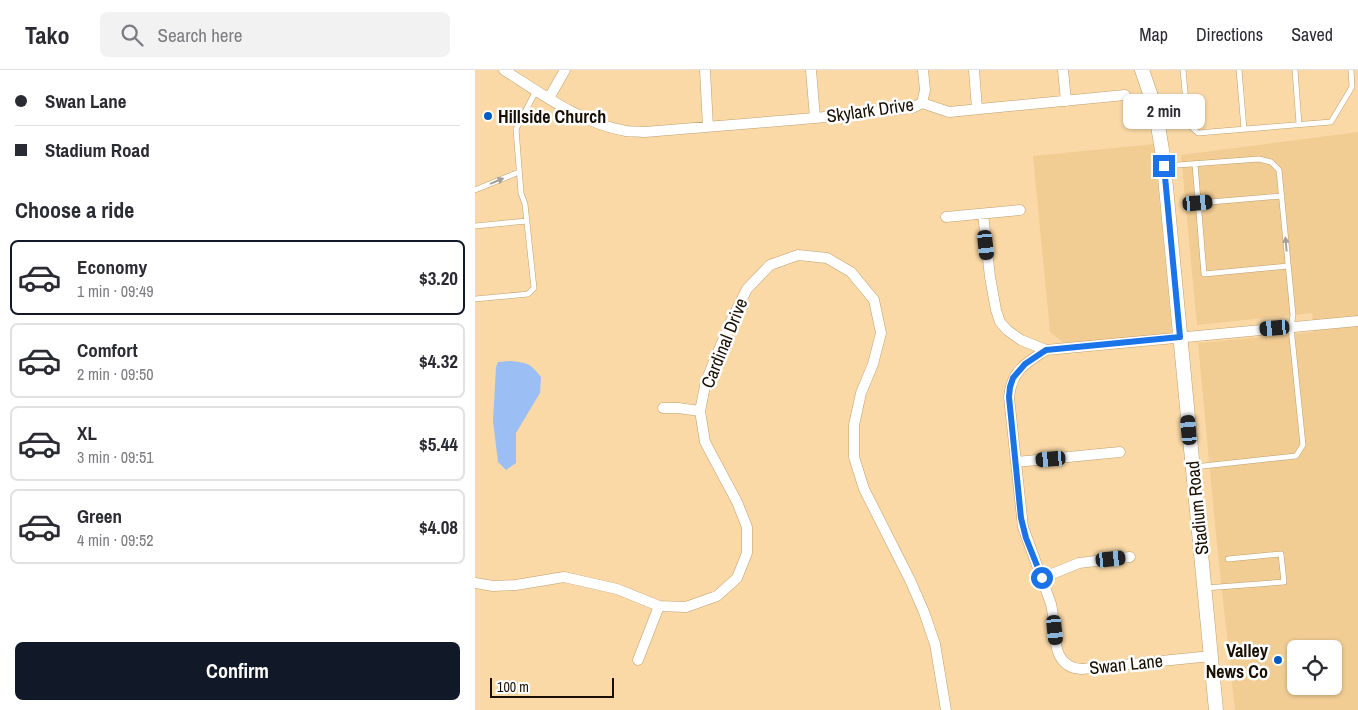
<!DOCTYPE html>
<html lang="en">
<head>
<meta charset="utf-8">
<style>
  body { margin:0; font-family:"Archivo Narrow",sans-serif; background:#f2f2f3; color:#2b2b33; height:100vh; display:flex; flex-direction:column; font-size:19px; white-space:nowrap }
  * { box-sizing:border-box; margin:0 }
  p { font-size:16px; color:#7c7c81 }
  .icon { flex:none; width:28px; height:28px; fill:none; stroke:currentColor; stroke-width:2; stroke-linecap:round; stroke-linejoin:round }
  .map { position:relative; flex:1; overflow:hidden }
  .panel { display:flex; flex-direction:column; background:#fff; width:475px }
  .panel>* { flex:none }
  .top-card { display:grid; align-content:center; height:110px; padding:0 15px; background:#fff }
  .tools { position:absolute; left:812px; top:570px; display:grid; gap:10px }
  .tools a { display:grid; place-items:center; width:55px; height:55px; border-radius:8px; background:#fff; box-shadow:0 1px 4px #0004; font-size:25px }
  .scale { position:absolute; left:15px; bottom:12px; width:124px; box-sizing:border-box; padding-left:5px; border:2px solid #190e00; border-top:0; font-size:14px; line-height:18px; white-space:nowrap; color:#190e00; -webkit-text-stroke:4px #fff; paint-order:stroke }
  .end { position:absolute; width:22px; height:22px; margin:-11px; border:6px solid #1a73e8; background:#fff; box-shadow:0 0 0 2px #fff }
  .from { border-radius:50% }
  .bubble { position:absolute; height:35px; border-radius:8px; background:#fff; box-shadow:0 1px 4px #0004; font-size:16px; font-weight:700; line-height:35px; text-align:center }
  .car { position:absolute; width:15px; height:30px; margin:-15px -8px; border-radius:6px; box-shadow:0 0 4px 1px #0007; background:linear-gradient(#222 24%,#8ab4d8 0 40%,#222 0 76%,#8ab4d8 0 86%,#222 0) }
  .top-card b { display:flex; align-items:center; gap:18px; height:48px; font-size:19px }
  .top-card b+b { border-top:1px solid #e1e1e2 }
  .top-card i { width:12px; height:12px; background:#2b2b33 }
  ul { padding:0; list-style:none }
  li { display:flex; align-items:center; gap:15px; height:75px; margin:0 10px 8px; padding:0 5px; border:2px solid #e1e1e2; border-radius:8px }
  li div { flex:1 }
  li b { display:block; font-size:19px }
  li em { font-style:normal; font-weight:700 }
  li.selected { border-color:#111827 }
  li>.icon { width:45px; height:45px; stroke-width:1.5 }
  h2 { padding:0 15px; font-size:22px; line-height:60px }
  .action { display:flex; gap:10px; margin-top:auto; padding:10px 15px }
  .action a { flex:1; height:58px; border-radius:8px; background:#111827; color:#fff; font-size:20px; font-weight:700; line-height:58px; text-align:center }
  header { display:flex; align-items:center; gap:30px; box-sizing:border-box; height:70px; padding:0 25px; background:#fff; border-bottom:1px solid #e1e1e2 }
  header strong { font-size:24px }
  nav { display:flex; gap:28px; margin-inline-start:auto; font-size:18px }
  .search { width:350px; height:45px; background:#f2f2f3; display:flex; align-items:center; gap:12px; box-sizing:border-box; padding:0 18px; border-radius:8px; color:#7c7c81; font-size:19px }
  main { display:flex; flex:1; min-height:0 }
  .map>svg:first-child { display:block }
  .built { fill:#f1cc93; fill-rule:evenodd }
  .water { fill:#9bbff4 }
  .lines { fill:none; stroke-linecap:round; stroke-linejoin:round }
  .lane-casing { stroke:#be9f6f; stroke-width:6 }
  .street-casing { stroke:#be9f6f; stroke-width:11 }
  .secondary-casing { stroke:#be9f6f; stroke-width:15 }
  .lane { stroke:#fff; stroke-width:5 }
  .street { stroke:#fff; stroke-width:10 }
  .secondary { stroke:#fff; stroke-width:14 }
  .oneway { fill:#a39f99 }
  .route { stroke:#1a73e8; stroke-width:6 }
  .poi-dot { fill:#035bc4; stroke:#fff; stroke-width:2 }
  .labels { text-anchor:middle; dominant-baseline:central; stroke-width:5; stroke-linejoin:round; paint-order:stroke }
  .street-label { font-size:18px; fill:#190e00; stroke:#fff }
  .poi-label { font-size:18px; font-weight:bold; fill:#190e00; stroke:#fff; text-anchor:start }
</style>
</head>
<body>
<header>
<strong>Tako</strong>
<div class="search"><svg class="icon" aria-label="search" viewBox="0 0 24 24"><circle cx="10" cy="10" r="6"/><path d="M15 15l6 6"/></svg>Search here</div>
<nav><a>Map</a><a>Directions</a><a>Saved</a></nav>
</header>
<main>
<section class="panel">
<div class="top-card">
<b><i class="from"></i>Swan Lane</b>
<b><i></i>Stadium Road</b>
</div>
<h2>Choose a ride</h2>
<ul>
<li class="selected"><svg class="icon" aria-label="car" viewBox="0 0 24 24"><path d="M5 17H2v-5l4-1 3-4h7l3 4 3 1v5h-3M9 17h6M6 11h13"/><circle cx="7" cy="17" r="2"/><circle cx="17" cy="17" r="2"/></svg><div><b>Economy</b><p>1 min · 09:49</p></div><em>$3.20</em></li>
<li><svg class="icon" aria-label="car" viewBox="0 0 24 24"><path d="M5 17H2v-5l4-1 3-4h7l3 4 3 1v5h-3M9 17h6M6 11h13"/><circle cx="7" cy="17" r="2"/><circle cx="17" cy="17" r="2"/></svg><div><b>Comfort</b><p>2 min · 09:50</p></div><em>$4.32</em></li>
<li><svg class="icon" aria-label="car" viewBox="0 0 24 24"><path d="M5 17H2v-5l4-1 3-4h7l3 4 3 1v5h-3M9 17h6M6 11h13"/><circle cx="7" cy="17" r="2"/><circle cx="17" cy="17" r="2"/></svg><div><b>XL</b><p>3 min · 09:51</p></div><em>$5.44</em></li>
<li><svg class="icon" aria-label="car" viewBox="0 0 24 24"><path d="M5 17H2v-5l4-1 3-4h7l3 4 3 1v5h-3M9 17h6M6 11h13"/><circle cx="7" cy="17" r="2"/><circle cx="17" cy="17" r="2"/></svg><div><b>Green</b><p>4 min · 09:52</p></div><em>$4.08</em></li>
</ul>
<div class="action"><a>Confirm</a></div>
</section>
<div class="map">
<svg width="883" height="640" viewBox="0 0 883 640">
  <rect width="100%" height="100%" fill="#fad9a7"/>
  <!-- built -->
  <path class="built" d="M883 62V640H760L741 465 723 273 839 262 837 243 722 255 706 85ZM821 579H859V616H821Z
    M679 74 697 263 590 274 575 262 558 86Z"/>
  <!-- water -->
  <path class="water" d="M35 291C53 293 55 293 66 307L65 323 41 363V393L31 400 23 392 18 351 21 297 23 292Z"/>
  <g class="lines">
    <!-- lane casing -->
    <g class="lane-casing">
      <path id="lane" d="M708 0 713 54 723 63 856 52 877 17 876 0
        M764 0 769 59
        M820 0 824 54
        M720 94 729 204 813 196
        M689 96 784 89 796 92 804 100 818 245 816 257 828 375 821 386 719 397
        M0 120 44 102
        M723 133 807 126
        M0 156 52 151
        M0 229 53 224 59 218 50 134 46 123 41 59 61 21
        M730 518 809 512 806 484 753 489"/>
    </g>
    <!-- street casing -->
    <g class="street-casing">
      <path id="street" d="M29 0C67 24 105 53 151 61 157 62 164 61 170 62L340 48 437 38 447 33 450 20 448 0
        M230 0 233 57
        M336 0 340 48
        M499 0 502 39
        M588 0 591 31
        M74 28 90 0
        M447 33 474 42 650 25
        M508 144 515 207 521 240 525 252 532 260 546 270 571 280
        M471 147 545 140
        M188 338H203L225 341
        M541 392 645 382
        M567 508 604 493 655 487
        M0 513 18 516 41 515 89 507 142 519 184 536 211 537 242 526 262 508 272 483V457L262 432 230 372 225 341 231 311 256 251 272 219 295 195 323 185 352 188 376 202 399 230 406 263 398 294 386 323 379 355V387L389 419 435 510 449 542 460 574 471 640
        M736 586 607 599C573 598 582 557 576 534L548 457 534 327C537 300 550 294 571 280L883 251
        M163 590 184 536"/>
    </g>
    <!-- secondary casing -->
    <g class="secondary-casing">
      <path id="secondary" d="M667 0 680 38 688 86 741 640"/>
    </g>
    <!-- lane -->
    <use href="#lane" class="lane"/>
    <!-- street -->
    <use href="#street" class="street"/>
    <!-- secondary -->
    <use href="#secondary" class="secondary"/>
  </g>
  <!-- one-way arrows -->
  <defs><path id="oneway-solid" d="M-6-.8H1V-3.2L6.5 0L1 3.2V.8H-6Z" transform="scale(1.25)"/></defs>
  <g class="oneway">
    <use href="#oneway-solid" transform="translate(22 111) rotate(-22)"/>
    <use href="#oneway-solid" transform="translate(811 174) rotate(-95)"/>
  </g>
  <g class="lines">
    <!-- route -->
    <path class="route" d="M567 508 551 468 546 448 534 327 535 317 538 308 550 294 571 280 705 267 689 96"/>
  </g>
  <!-- markers -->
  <g class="poi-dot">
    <circle cx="13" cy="46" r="5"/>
    <circle cx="803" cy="590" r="5"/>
  </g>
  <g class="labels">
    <!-- street labels -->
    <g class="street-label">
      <text transform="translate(395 40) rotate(-8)">Skylark Drive</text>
      <text transform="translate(249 273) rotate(-68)">Cardinal Drive</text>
      <text transform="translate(722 438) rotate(-96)">Stadium Road</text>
      <text transform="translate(651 594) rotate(-6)">Swan Lane</text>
    </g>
    <!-- poi labels -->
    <g class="poi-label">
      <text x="23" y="46">Hillside Church</text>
      <text x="793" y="580" text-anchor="end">Valley<tspan x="793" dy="21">News Co</tspan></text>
    </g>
  </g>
</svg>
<div class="tools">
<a><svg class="icon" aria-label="locate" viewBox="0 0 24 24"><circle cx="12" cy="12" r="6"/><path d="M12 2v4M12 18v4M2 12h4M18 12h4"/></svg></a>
</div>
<div class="scale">100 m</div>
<i class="end from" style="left:567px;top:508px"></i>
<i class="end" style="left:689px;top:96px"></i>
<div class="bubble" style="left:648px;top:24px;width:82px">2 min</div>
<i class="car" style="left:723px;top:133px;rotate:85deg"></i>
<i class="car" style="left:511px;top:175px;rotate:174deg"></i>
<i class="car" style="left:800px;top:258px;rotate:265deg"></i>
<i class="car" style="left:714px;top:360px;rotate:355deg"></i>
<i class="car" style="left:576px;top:389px;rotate:265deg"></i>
<i class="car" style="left:636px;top:489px;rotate:84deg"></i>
<i class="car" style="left:580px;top:560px;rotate:174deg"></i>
</div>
</main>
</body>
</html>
